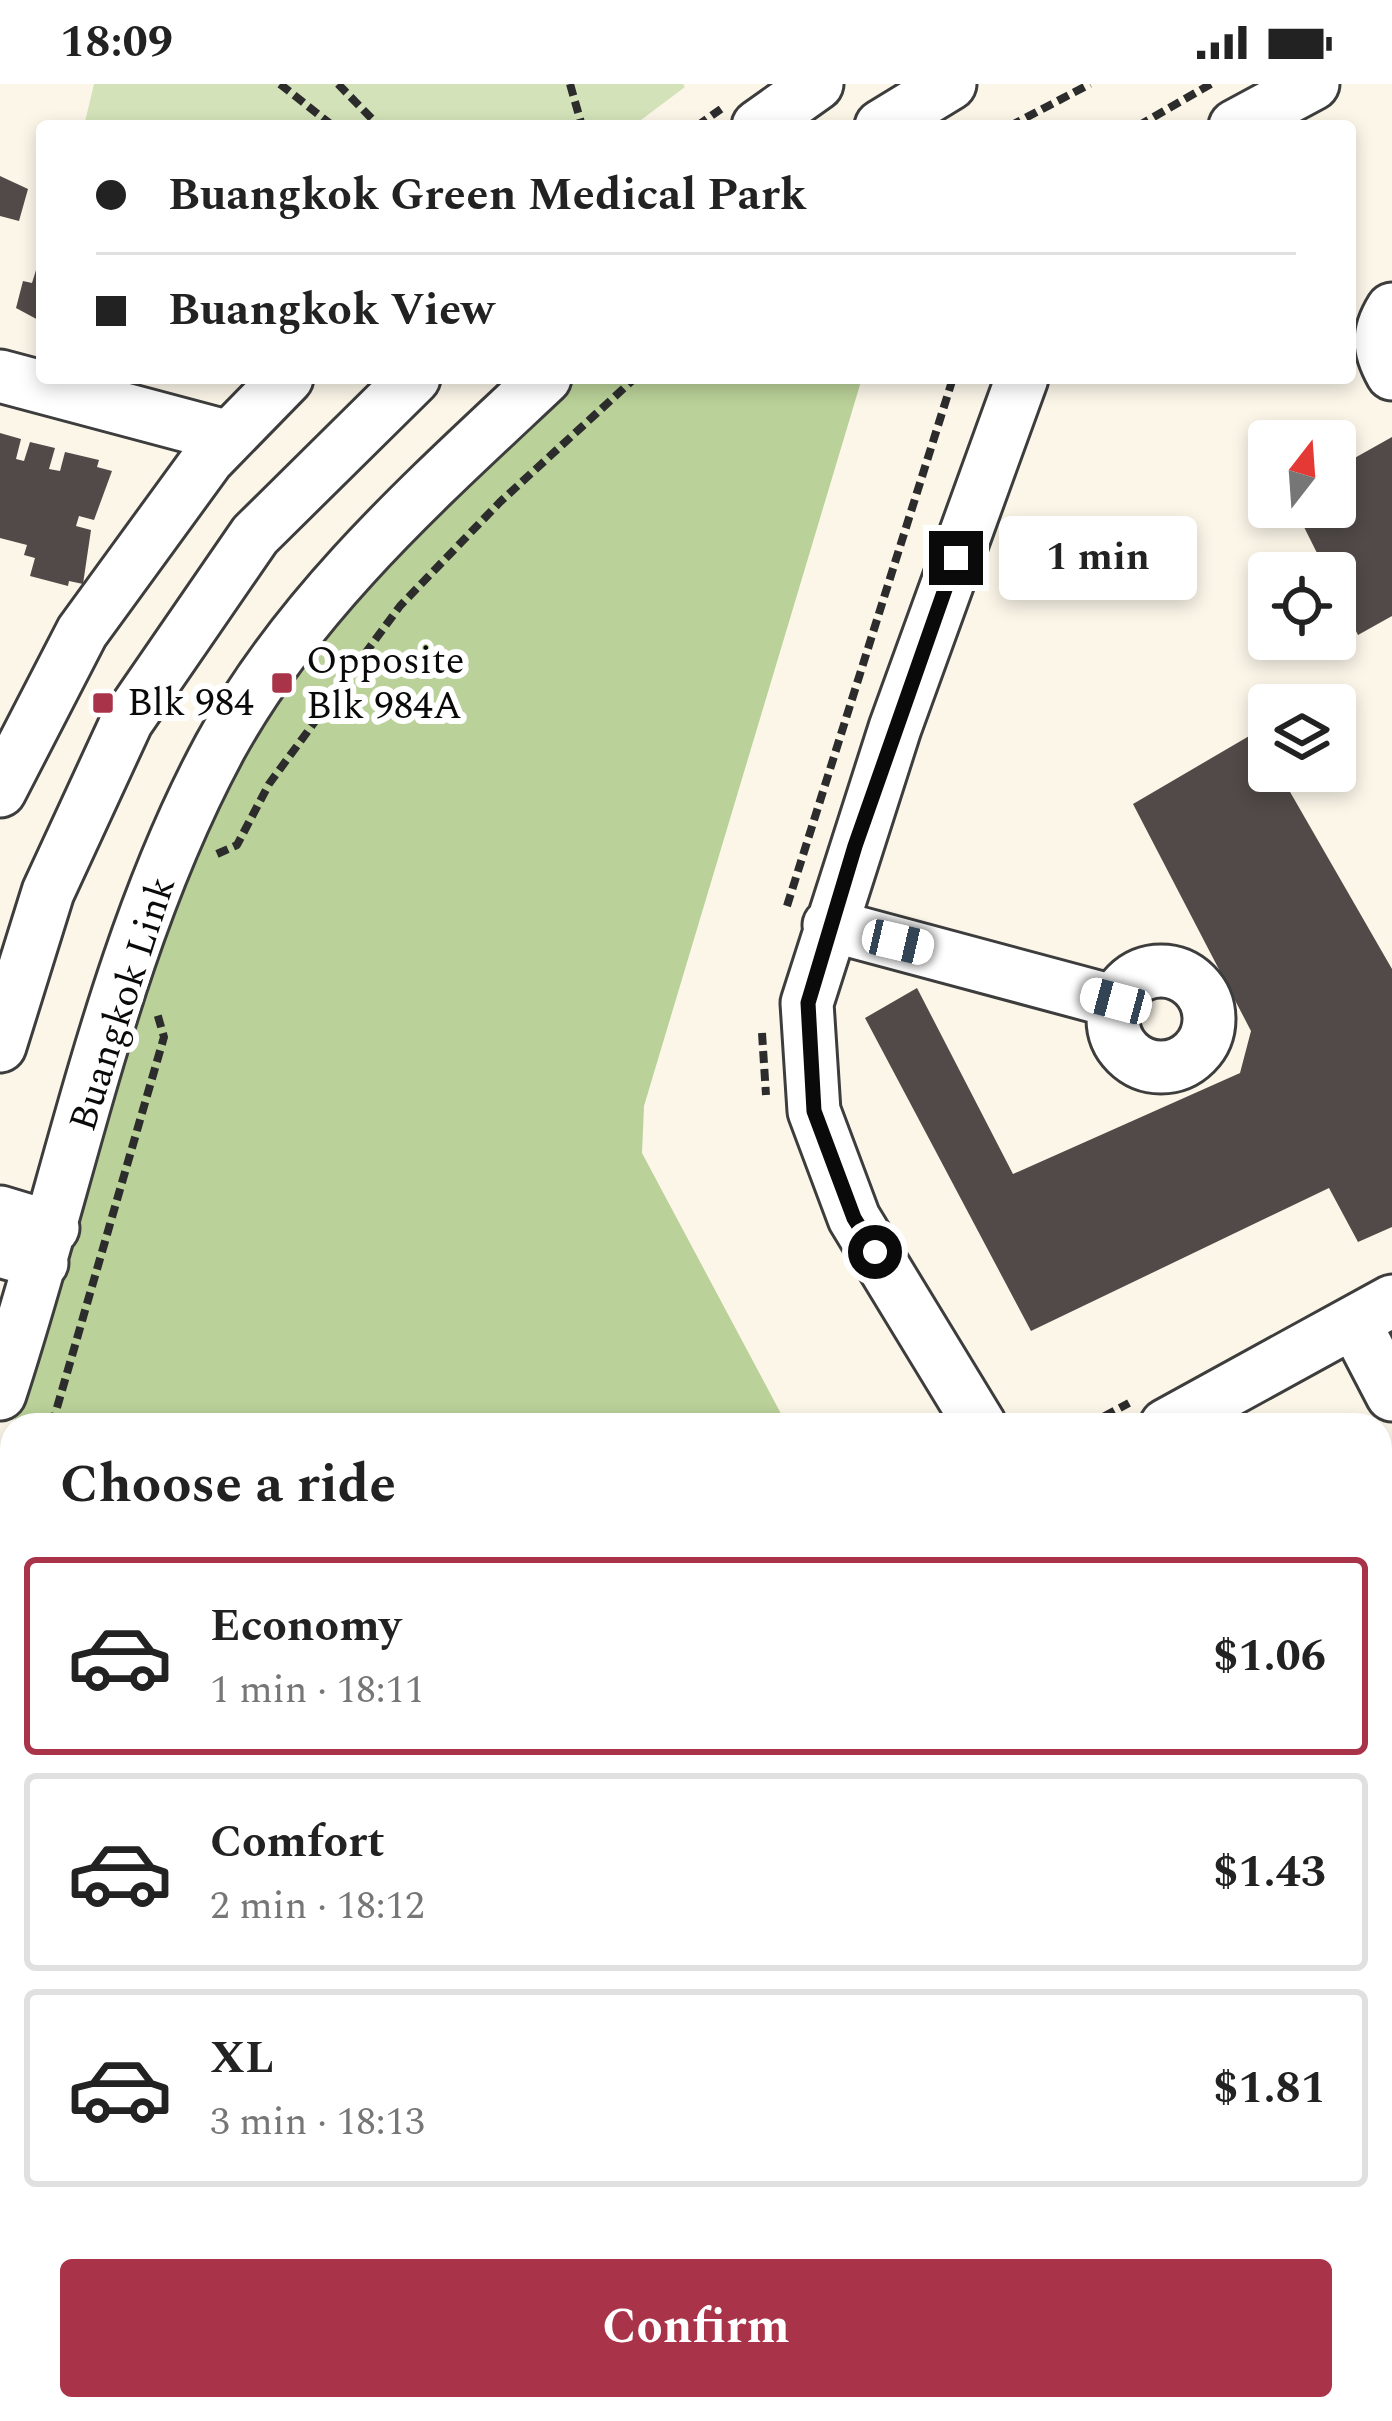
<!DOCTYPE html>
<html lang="en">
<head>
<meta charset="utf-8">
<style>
  body { margin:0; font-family:Spectral,serif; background:#f2f2f2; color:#222; height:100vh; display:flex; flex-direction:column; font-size:45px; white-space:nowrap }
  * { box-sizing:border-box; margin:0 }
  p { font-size:39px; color:#767676 }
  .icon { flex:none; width:66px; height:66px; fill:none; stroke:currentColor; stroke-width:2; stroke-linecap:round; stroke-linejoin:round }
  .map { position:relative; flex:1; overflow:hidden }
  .panel { position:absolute; left:0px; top:1329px; width:1392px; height:1008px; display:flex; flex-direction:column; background:#fff; border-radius:36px 36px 0 0; box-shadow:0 6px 18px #0003 }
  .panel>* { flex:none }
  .guide { position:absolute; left:36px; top:36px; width:1320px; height:264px; border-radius:12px; box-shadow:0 6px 18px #0003; display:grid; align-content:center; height:264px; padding:0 60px; background:#fff }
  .needle { width:78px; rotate:17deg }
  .tools { position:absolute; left:1248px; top:336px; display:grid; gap:24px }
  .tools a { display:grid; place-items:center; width:108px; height:108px; border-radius:12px; background:#fff; box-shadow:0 6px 18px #0003; font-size:60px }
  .end { position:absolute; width:54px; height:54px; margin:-27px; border:15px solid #0a0a0a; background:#fff; box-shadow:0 0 0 6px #fff }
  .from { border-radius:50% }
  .bubble { position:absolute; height:84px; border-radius:12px; background:#fff; box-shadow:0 6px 18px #0003; font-size:39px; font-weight:700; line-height:84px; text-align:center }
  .car { position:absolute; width:36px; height:72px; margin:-36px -18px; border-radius:15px; box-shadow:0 0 9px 3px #0007; background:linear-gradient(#fff 24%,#345 0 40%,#fff 0 76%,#345 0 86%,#fff 0) }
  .guide b { display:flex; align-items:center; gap:42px; height:114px; font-size:45px }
  .guide b+b { border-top:3px solid #e0e0e0 }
  .guide i { width:30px; height:30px; background:#222 }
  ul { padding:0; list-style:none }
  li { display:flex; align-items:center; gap:36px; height:198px; margin:0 24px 18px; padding:0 36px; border:6px solid #e0e0e0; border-radius:12px }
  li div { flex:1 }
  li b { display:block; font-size:45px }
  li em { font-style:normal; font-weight:700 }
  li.current { border-color:#a93349 }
  li>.icon { width:108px; height:108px; stroke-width:1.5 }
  h2 { padding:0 60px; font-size:54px; line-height:144px }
  .cta { display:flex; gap:24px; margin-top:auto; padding:24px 60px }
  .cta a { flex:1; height:138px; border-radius:12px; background:#a93349; color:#fff; font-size:48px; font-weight:700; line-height:138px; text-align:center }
  .status { display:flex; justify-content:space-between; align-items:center; height:84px; padding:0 60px; background:#fff; direction:ltr }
  .status svg { height:33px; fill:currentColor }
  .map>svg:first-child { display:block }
  .green { fill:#d3e2b8 }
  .forest { fill:#bad199 }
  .building { fill:#514a48 }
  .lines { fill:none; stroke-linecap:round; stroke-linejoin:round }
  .minor-casing { stroke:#3d3d3d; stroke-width:57 }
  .major-casing { stroke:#1b1b1b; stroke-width:69 }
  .path { stroke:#2c2c2c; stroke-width:8; stroke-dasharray:12 6; stroke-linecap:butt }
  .minor { stroke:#fff; stroke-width:51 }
  .major { stroke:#e8b96d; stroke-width:63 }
  .route { stroke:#0a0a0a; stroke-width:15 }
  .poi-dot { fill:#a93349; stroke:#fff; stroke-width:4.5 }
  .labels { text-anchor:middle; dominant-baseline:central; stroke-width:12; stroke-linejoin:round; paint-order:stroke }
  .poi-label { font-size:39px; fill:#0a0a0a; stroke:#fff; text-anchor:start }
  .street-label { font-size:39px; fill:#0a0a0a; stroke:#fff }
</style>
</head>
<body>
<div class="status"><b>18:09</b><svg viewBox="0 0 49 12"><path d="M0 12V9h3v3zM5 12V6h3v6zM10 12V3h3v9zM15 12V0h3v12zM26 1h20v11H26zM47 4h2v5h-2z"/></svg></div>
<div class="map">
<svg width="1392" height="2337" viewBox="0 0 1392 2337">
  <rect width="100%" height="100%" fill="#fcf6e9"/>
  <!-- green -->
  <path class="green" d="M94 0H683L685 3 633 42H84Z"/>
  <!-- forest -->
  <path class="forest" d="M569 294H862L644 1022 642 1069 787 1341H13L156 851 231 685 312 547Z
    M12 1343V2084L0 2080V1384Z
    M1380 2224 1392 2228V2337H946L900 2325H1380Z"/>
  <!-- building -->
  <path class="building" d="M0 92 28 105 19 137 0 132Z
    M42 167V238L16 224 23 197 32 199Z
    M0 349 21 355 16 375 24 377 30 358 55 364 49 385 60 387 65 368 99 376 97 383 112 387 94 436 79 432 76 442 91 446 83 500 69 497 68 502 30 492 35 474 24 471 27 461 0 454Z
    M1392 353V532L1358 551 1335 505V489H1327L1294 423H1335V385Z
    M1256 648 1269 671V687H1278L1392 885V1143L1358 1158 1329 1104 1031 1247 865 934 917 904 1013 1090 1240 989 1251 947 1133 720Z"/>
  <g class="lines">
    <!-- minor casing -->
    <g class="minor-casing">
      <path id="minor" d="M758 42 817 0
        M881 42 950 0
        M1235 42 1313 0
        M1392 225C1377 249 1378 265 1392 290
        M0 292 229 353
        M0 707 82 548 208 375 287 294
        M829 841 1116 918
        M1113 935a48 48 0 1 1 96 0a48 48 0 1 1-96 0Z
        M0 962 48 808 127 637 255 451 414 294
        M0 1128 53 1144
        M0 1167 42 1179
        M1354 1238 1392 1311
        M0 1310C71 1095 112 863 220 663 299 518 427 405 545 294
        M980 1341 854 1134 814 1027 807 919 895 644 1022 294
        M1166 1341 1392 1217
        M1380 1634 1392 1633"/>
    </g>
    <!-- major casing -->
    <g class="major-casing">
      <path id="major" d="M0 2183 12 2187
        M0 2271 12 2273
        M221 2325 264 2337
        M516 2325 564 2337"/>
    </g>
    <!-- path -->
    <path class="path" d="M280 0 333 42
      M338 0 379 42
      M570 0 582 42
      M697 42 721 25
      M1010 42 1090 0
      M1138 42 1211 0
      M217 770 237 761 269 700 400 522 500 418 635 294
      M787 822 953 294
      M762 949 766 1011
      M52 1341 164 953 157 929
      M1088 1341 1129 1319
      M0 1526 12 1486
      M0 2108 12 2111
      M74 2325 120 2337
      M852 2325 900 2337"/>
    <!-- minor -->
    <use href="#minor" class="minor"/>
    <!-- major -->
    <use href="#major" class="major"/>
  </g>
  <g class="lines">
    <!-- route -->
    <path class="route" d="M875 1168 854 1134 814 1027 808 919 855 762 956 474"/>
  </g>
  <!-- markers -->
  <g class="poi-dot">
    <rect x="270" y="587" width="24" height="24" rx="6"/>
    <rect x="91" y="607" width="24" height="24" rx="6"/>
  </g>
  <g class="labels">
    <!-- poi labels -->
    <g class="poi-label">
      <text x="306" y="577">Opposite<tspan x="306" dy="45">Blk 984A</tspan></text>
      <text x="127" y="619">Blk 984</text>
    </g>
    <!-- street labels -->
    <g class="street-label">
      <text transform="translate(123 920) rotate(-72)">Buangkok Link</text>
    </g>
  </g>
</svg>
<div class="tools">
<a><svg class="needle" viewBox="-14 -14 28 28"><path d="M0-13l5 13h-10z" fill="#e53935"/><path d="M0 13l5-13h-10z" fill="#767676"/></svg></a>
<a><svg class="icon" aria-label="locate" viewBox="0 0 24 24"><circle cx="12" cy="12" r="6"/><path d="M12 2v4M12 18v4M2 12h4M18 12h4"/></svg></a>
<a><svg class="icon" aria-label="layers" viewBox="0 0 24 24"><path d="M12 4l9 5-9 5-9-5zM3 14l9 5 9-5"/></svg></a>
</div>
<i class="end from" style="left:875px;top:1168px"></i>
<i class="end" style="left:956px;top:474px"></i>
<div class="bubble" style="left:999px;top:432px;width:198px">1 min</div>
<i class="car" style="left:898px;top:858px;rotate:103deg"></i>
<i class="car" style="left:1116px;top:917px;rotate:285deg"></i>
<div class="guide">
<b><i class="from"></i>Buangkok Green Medical Park</b>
<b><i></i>Buangkok View</b>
</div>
<section class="panel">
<h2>Choose a ride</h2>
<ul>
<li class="current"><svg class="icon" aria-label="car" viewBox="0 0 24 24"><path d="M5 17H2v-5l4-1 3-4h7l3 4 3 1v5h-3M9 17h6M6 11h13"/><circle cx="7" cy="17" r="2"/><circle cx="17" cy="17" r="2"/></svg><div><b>Economy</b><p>1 min · 18:11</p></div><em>$1.06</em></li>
<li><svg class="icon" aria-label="car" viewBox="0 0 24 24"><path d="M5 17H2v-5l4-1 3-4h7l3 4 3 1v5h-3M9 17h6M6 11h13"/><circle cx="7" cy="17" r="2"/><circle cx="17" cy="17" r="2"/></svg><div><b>Comfort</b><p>2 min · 18:12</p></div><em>$1.43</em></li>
<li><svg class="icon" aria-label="car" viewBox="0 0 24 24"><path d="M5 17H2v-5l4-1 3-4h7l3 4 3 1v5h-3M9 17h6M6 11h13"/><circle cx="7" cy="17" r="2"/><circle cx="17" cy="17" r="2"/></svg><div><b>XL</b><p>3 min · 18:13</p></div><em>$1.81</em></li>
</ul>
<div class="cta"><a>Confirm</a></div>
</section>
</div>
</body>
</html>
